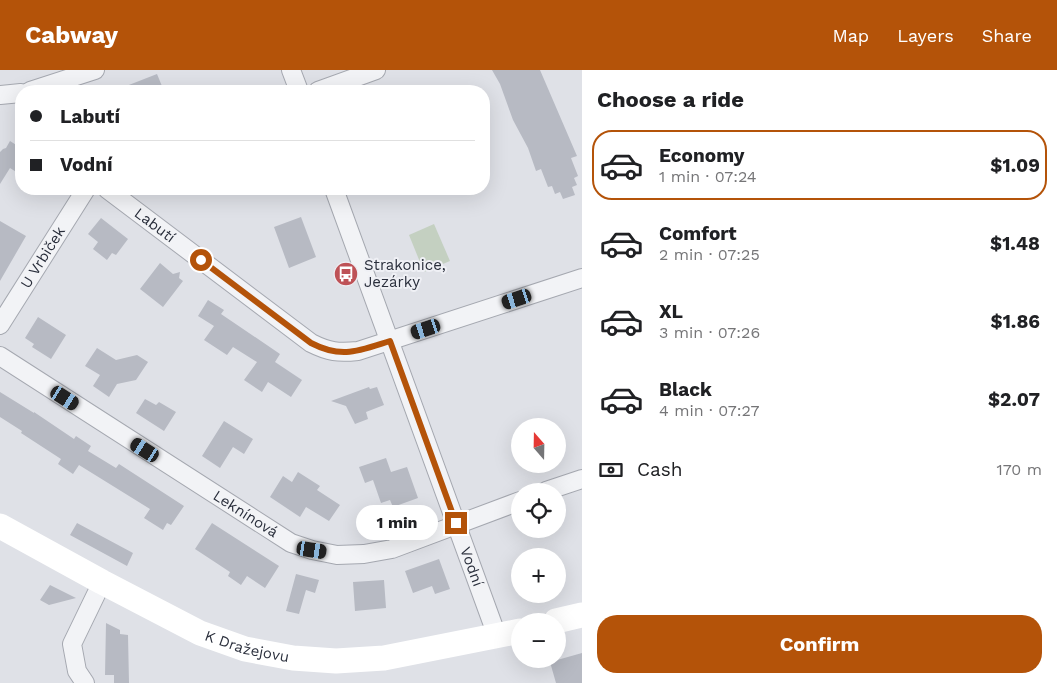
<!DOCTYPE html>
<html lang="en">
<head>
<meta charset="utf-8">
<style>
  body { margin:0; font-family:"Work Sans",sans-serif; background:#f6f6f6; color:#202124; height:100vh; display:flex; flex-direction:column; font-size:19px; white-space:nowrap }
  * { box-sizing:border-box; margin:0 }
  p { font-size:16px; color:#757577 }
  .icon { flex:none; width:28px; height:28px; fill:none; stroke:currentColor; stroke-width:2; stroke-linecap:round; stroke-linejoin:round }
  .map { position:relative; flex:1; overflow:hidden }
  .sheet { display:flex; flex-direction:column; background:#fff; width:475px }
  .sheet>* { flex:none }
  .banner { position:absolute; left:15px; top:15px; width:475px; height:110px; border-radius:20px; box-shadow:0 5px 20px #0002; display:grid; align-content:center; height:110px; padding:0 15px; background:#fff }
  .needle { width:32px; rotate:340deg }
  .tools { position:absolute; left:511px; top:348px; display:grid; gap:10px }
  .tools a { display:grid; place-items:center; width:55px; height:55px; border-radius:50%; background:#fff; box-shadow:0 5px 20px #0002; font-size:25px }
  .end { position:absolute; width:22px; height:22px; margin:-11px; border:6px solid #b45309; background:#fff; box-shadow:0 0 0 2px #fff }
  .from { border-radius:50% }
  .bubble { position:absolute; height:35px; border-radius:18px; background:#fff; box-shadow:0 5px 20px #0002; font-size:16px; font-weight:700; line-height:35px; text-align:center }
  .car { position:absolute; width:15px; height:30px; margin:-15px -8px; border-radius:6px; box-shadow:0 0 4px 1px #0007; background:linear-gradient(#222 24%,#8ab4d8 0 40%,#222 0 76%,#8ab4d8 0 86%,#222 0) }
  .banner b { display:flex; align-items:center; gap:18px; height:48px; font-size:19px }
  .banner b+b { border-top:1px solid #e0e0e0 }
  .banner i { width:12px; height:12px; background:#202124 }
  ul { padding:0; list-style:none }
  li { display:flex; align-items:center; gap:15px; height:70px; margin:0 10px 8px; padding:0 5px; border:2px solid transparent; border-radius:20px }
  li div { flex:1 }
  li b { display:block; font-size:19px }
  li em { font-style:normal; font-weight:700 }
  li.active { border-color:#b45309 }
  li>.icon { width:45px; height:45px; stroke-width:1.5 }
  h2 { padding:0 15px; font-size:22px; line-height:60px }
  .pay { display:flex; align-items:center; gap:12px; height:55px; padding:0 15px; font-size:19px }
  .pay p { margin-inline-start:auto }
  .button { display:flex; gap:10px; margin-top:auto; padding:10px 15px }
  .button a { flex:1; height:58px; border-radius:20px; background:#b45309; color:#fff; font-size:20px; font-weight:700; line-height:58px; text-align:center }
  header { display:flex; align-items:center; gap:30px; box-sizing:border-box; height:70px; padding:0 25px; background:#b45309; color:#fff }
  header strong { font-size:24px }
  nav { display:flex; gap:28px; margin-inline-start:auto; font-size:18px }
  main { display:flex; flex:1; min-height:0 }
  .map>svg:first-child { display:block }
  .green { fill:#c4d0c1 }
  .building { fill:#b7bac3 }
  .lines { fill:none; stroke-linecap:round; stroke-linejoin:round }
  .street-casing { stroke:#a5a8b0; stroke-width:20 }
  .street { stroke:#f2f3f6; stroke-width:18 }
  .secondary { stroke:#fff; stroke-width:25 }
  .route { stroke:#b45309; stroke-width:6 }
  .labels { text-anchor:middle; dominant-baseline:central; stroke-width:4; stroke-linejoin:round; paint-order:stroke }
  .street-label { font-size:15px; fill:#2a2f3c; stroke:#eff0f5 }
  .poi-label { font-size:15px; fill:#2a2f3c; stroke:#eff0f5; text-anchor:start }
</style>
</head>
<body>
<header>
<strong>Cabway</strong>
<nav><a>Map</a><a>Layers</a><a>Share</a></nav>
</header>
<main>
<div class="map">
<svg width="582" height="613" viewBox="0 0 582 613">
  <rect width="100%" height="100%" fill="#dfe1e7"/>
  <!-- green -->
  <path class="green" d="M434 154 450 191 424 202 409 165Z"/>
  <!-- building -->
  <path class="building" d="M492 0H540L577 86 571 88 578 106 574 108 577 115 572 117 575 125 563 129 560 122 555 124 552 116 548 117 541 99 536 101 528 78 513 50 500 14Z
    M157 4 164 21H116V20Z
    M10 71 21 78V105L10 98 0 114V82L3 79 6 78Z
    M301 147 316 187 289 198 274 157Z
    M101 148 128 169 116 185 112 183 107 190 93 179 98 172 88 164Z
    M0 151 26 166 0 211Z
    M160 193 173 204 180 202 179 208 183 211 163 237 140 219Z
    M208 230 224 240 221 244 280 284 275 292 302 310 291 327 268 312 262 322 244 310 257 292 233 277 227 285 204 270 214 256 198 246Z
    M38 247 66 265 51 289 32 277 34 274 25 268Z
    M97 278 116 290 137 285 148 292 136 310 117 314 109 327 93 316 100 305 85 296Z
    M369 317 370 319 377 317 384 335 366 342 368 349 355 354 346 336 331 331Z
    M0 322 34 343V342L74 369 76 366 91 376 88 381 116 398 119 394 184 436 171 455 167 453 163 460 144 448 150 439 79 395 73 404 58 394 61 389 21 363 22 361 0 347Z
    M145 329 156 335 159 332 176 342 164 361 136 343Z
    M224 351 253 369 244 384 233 377 220 398 202 386Z
    M386 388 391 402 407 397 418 428 393 437 390 430 381 433 373 410 365 413 359 397Z
    M298 402 320 416 317 420 340 435 329 451 306 437 300 447 270 427 283 406 292 412Z
    M77 453 133 483 127 496 70 465Z
    M212 453 279 496 265 518 247 506 241 515 228 506 230 502 195 479Z
    M439 489 450 519 435 524 432 516 413 523 405 501Z
    M296 504 319 510 315 523 306 520 299 544 286 541Z
    M384 510 386 538 355 541 353 512Z
    M50 515 76 528 49 535 40 530Z
    M106 553 120 560V564L128 565 129 613H114V605H105Z
    M582 583V613H556L550 592Z"/>
  <g class="lines">
    <!-- street casing -->
    <g class="street-casing">
      <g id="street">
        <path d="M291 0 299 21"/>
        <path d="M30 21 95 0"/>
        <path d="M318 21 376 0"/>
        <path d="M0 25 21 23"/>
        <path id="s1" d="M107 119 311 273C329 282 338 283 358 281L582 208"/>
        <path id="s2" d="M334 119 497 566"/>
        <path id="s3" d="M0 255 86 119"/>
        <path id="s4" d="M0 286 291 473 312 480 337 485 364 484 392 479 520 431"/>
        <path d="M546 421 582 409"/>
        <path d="M85 613 77 601 72 574 102 512"/>
      </g>
    </g>
    <!-- street -->
    <use href="#street" class="street"/>
    <!-- secondary -->
    <g class="secondary">
      <path id="s5" d="M0 456 102 512 200 563 245 579 293 588 336 591 384 588 520 561"/>
      <path d="M556 551 582 545"/>
    </g>
  </g>
  <g class="lines">
    <!-- route -->
    <path class="route" d="M201 190 311 273C342 289 358 281 390 271L456 453"/>
  </g>
  <!-- icons -->
  <defs>
    <g id="bus-disc" transform="scale(1.25)"><circle r="9.5" fill="#be5257" stroke="#eff0f5"/><path d="M-5-6H5V4H4V6H2V4H-2V6H-4V4H-5ZM-3.5-4V0h7V-4ZM-3.5 1.2v1.5H-2V1.2ZM2 1.2v1.5H3.5V1.2Z" fill="#fff"/></g>
  </defs>
  <g fill-rule="evenodd">
    <use href="#bus-disc" x="346" y="204"/>
  </g>
  <g class="labels">
    <!-- street labels -->
    <g class="street-label">
      <text stroke="none"><textPath href="#s1" startOffset="60">Labutí</textPath></text>
      <text stroke="none"><textPath href="#s3" startOffset="80">U Vrbiček</textPath></text>
      <text stroke="none"><textPath href="#s4" startOffset="292">Leknínová</textPath></text>
      <text stroke="none"><textPath href="#s2" startOffset="402">Vodní</textPath></text>
      <text stroke="none"><textPath href="#s5" startOffset="276">K Dražejovu</textPath></text>
    </g>
    <!-- poi labels -->
    <g class="poi-label">
      <text x="364" y="195">Strakonice,<tspan x="364" dy="17">Jezárky</tspan></text>
    </g>
  </g>
</svg>
<div class="tools">
<a><svg class="needle" viewBox="-14 -14 28 28"><path d="M0-13l5 13h-10z" fill="#e53935"/><path d="M0 13l5-13h-10z" fill="#757577"/></svg></a>
<a><svg class="icon" aria-label="locate" viewBox="0 0 24 24"><circle cx="12" cy="12" r="6"/><path d="M12 2v4M12 18v4M2 12h4M18 12h4"/></svg></a>
<a>+</a>
<a>−</a>
</div>
<i class="end from" style="left:201px;top:190px"></i>
<i class="end" style="left:456px;top:453px"></i>
<div class="bubble" style="left:356px;top:435px;width:82px">1 min</div>
<i class="car" style="left:517px;top:229px;rotate:252deg"></i>
<i class="car" style="left:426px;top:259px;rotate:252deg"></i>
<i class="car" style="left:65px;top:328px;rotate:123deg"></i>
<i class="car" style="left:145px;top:380px;rotate:302deg"></i>
<i class="car" style="left:312px;top:480px;rotate:99deg"></i>
<div class="banner">
<b><i class="from"></i>Labutí</b>
<b><i></i>Vodní</b>
</div>
</div>
<section class="sheet">
<h2>Choose a ride</h2>
<ul>
<li class="active"><svg class="icon" aria-label="car" viewBox="0 0 24 24"><path d="M5 17H2v-5l4-1 3-4h7l3 4 3 1v5h-3M9 17h6M6 11h13"/><circle cx="7" cy="17" r="2"/><circle cx="17" cy="17" r="2"/></svg><div><b>Economy</b><p>1 min · 07:24</p></div><em>$1.09</em></li>
<li><svg class="icon" aria-label="car" viewBox="0 0 24 24"><path d="M5 17H2v-5l4-1 3-4h7l3 4 3 1v5h-3M9 17h6M6 11h13"/><circle cx="7" cy="17" r="2"/><circle cx="17" cy="17" r="2"/></svg><div><b>Comfort</b><p>2 min · 07:25</p></div><em>$1.48</em></li>
<li><svg class="icon" aria-label="car" viewBox="0 0 24 24"><path d="M5 17H2v-5l4-1 3-4h7l3 4 3 1v5h-3M9 17h6M6 11h13"/><circle cx="7" cy="17" r="2"/><circle cx="17" cy="17" r="2"/></svg><div><b>XL</b><p>3 min · 07:26</p></div><em>$1.86</em></li>
<li><svg class="icon" aria-label="car" viewBox="0 0 24 24"><path d="M5 17H2v-5l4-1 3-4h7l3 4 3 1v5h-3M9 17h6M6 11h13"/><circle cx="7" cy="17" r="2"/><circle cx="17" cy="17" r="2"/></svg><div><b>Black</b><p>4 min · 07:27</p></div><em>$2.07</em></li>
</ul>
<div class="pay"><svg class="icon" aria-label="cash" viewBox="0 0 24 24"><path d="M3 7h18v10H3z"/><circle cx="12" cy="12" r="2"/></svg>Cash<p>170 m</p></div>
<div class="button"><a>Confirm</a></div>
</section>
</main>
</body>
</html>
